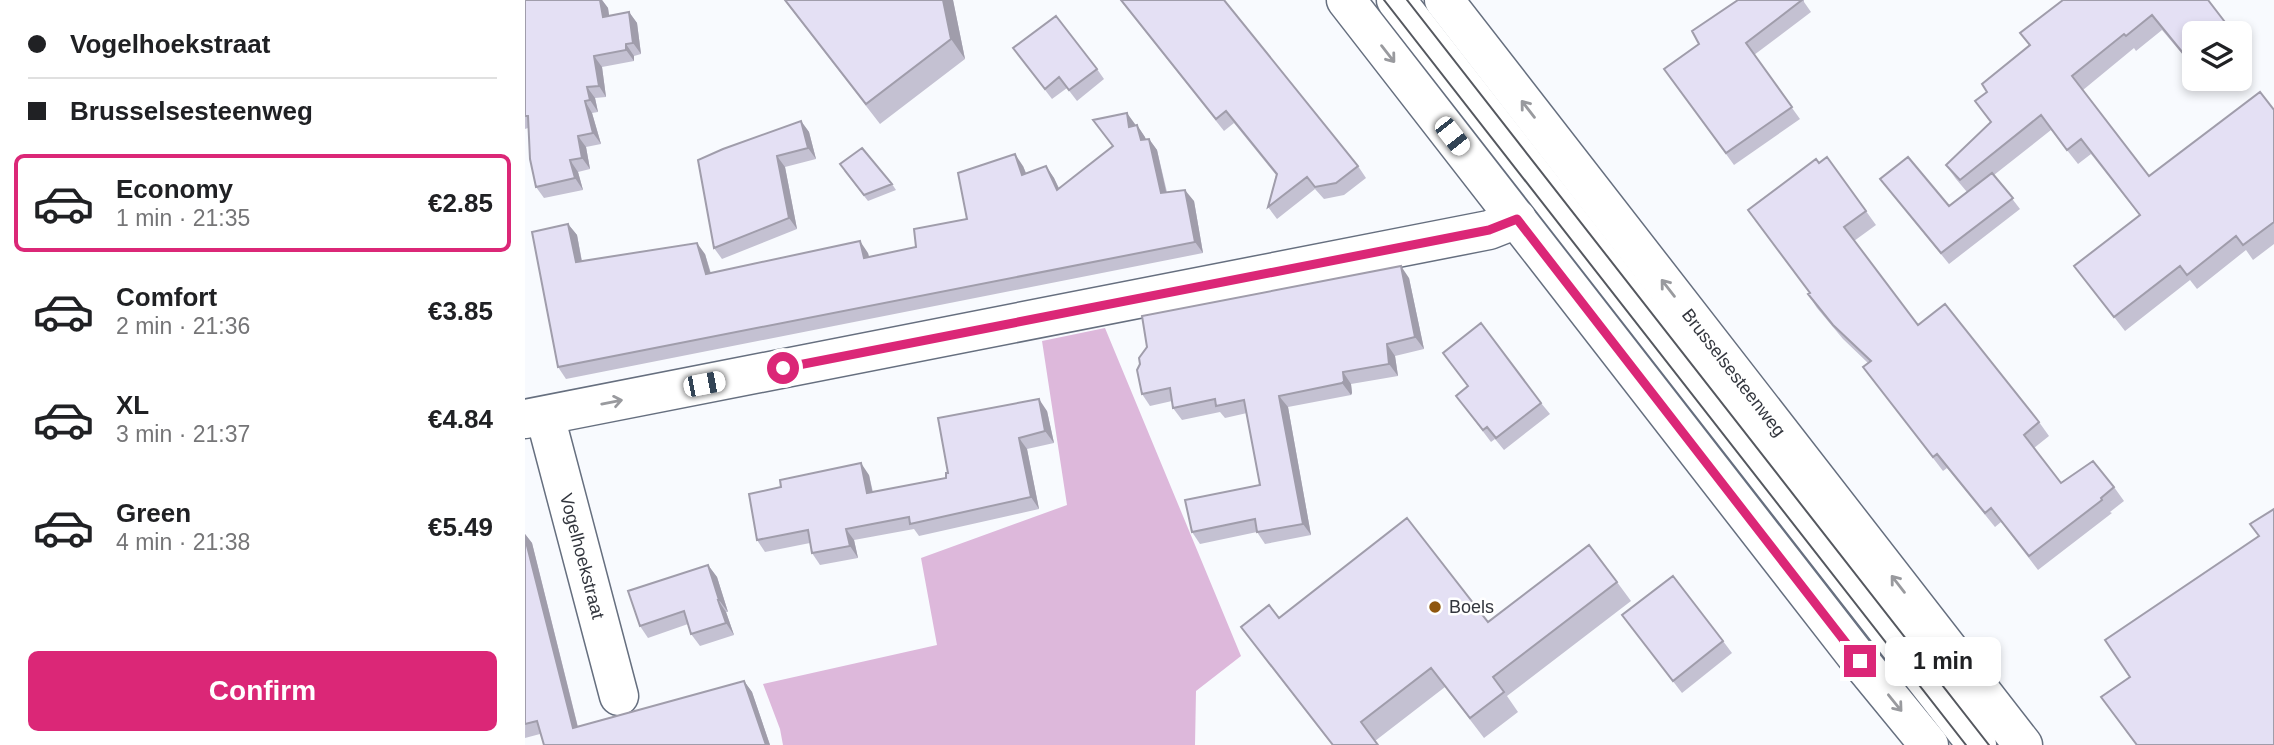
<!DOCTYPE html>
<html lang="en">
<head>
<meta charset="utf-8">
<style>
  body { margin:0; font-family:Arial,sans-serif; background:#f2f2f2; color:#202124; height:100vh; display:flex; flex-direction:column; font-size:26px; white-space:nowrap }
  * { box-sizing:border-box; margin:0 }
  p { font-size:23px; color:#757577 }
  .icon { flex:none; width:38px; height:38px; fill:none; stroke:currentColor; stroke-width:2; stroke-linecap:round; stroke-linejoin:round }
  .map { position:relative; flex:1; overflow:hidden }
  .drawer { display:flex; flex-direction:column; background:#fff; width:525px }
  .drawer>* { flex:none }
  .hud { display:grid; align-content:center; height:154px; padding:0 28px; background:#fff }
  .controls { position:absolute; left:1657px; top:21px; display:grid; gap:14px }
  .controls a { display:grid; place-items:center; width:70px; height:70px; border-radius:10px; background:#fff; box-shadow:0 4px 10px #0003; font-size:35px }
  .end { position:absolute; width:32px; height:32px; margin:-16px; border:9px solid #db2777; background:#fff; box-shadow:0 0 0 4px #fff }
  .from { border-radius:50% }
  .bubble { position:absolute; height:49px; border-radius:10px; background:#fff; box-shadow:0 4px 10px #0003; font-size:23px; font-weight:600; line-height:49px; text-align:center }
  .car { position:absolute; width:21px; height:42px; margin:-21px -10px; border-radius:9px; box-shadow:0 0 5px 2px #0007; background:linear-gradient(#fff 24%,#345 0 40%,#fff 0 76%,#345 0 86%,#fff 0) }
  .hud b { display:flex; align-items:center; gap:24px; height:66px; font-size:26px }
  .hud b+b { border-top:2px solid #e0e0e0 }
  .hud i { width:18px; height:18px; background:#202124 }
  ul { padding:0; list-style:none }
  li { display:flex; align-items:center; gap:21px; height:98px; margin:0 14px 10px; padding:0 14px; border:4px solid transparent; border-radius:10px }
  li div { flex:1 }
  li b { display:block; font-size:26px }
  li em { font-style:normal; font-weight:600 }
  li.on { border-color:#db2777 }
  li>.icon { width:63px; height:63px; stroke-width:1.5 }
  .primary-button { display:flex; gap:14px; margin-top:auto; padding:14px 28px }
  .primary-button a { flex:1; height:80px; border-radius:10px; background:#db2777; color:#fff; font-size:28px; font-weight:600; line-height:80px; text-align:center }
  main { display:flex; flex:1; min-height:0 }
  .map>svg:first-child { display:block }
  .forest { fill:#ddb8db }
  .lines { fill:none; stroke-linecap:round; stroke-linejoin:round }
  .minor-casing { stroke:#666f7f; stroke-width:41 }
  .major-casing { stroke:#666f7f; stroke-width:41 }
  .minor { stroke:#fff; stroke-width:38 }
  .major { stroke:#fff; stroke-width:38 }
  .tram { stroke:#55585f; stroke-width:2 }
  .wall { fill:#c4c1d2 }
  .shaded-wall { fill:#a09dab }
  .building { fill:#e4e0f4; stroke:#a09dab; stroke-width:2 }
  .oneway { stroke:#999a9e }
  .route { stroke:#db2777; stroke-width:9 }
  .poi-dot { fill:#8f570e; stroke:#fff; stroke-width:2.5 }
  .labels { text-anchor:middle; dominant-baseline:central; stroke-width:5; stroke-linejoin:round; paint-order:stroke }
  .street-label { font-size:18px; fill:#33363e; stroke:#fff }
  .poi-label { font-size:18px; fill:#33363e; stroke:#fff; text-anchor:start }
</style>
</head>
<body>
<main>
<section class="drawer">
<div class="hud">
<b><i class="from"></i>Vogelhoekstraat</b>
<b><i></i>Brusselsesteenweg</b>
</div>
<ul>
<li class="on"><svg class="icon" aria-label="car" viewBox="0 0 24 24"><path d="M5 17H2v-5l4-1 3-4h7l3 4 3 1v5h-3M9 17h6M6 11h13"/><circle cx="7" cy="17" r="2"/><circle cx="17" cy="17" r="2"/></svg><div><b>Economy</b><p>1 min · 21:35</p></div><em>€2.85</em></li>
<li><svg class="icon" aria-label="car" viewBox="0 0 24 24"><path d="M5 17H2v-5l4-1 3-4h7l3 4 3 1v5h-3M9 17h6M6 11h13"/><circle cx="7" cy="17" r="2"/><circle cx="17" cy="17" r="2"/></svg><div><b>Comfort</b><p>2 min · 21:36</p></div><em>€3.85</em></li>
<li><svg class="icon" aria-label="car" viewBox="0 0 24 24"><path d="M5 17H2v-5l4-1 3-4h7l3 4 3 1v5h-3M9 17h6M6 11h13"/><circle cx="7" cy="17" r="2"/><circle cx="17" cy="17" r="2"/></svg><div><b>XL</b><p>3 min · 21:37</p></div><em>€4.84</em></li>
<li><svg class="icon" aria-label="car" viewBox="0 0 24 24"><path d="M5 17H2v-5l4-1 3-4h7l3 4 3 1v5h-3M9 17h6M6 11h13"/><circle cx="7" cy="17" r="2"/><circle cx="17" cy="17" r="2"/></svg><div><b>Green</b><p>4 min · 21:38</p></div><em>€5.49</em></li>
</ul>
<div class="primary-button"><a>Confirm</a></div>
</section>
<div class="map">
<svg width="1749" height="745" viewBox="0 0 1749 745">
  <rect width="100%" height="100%" fill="#f8fafe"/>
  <!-- forest -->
  <path class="forest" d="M580 328 716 656 671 691 670 745H258L255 729 238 684 412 645 396 558 542 505 517 341Z"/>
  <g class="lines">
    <!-- minor casing -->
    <g class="minor-casing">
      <g id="minor">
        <path d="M871 0 1452 745"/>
        <path id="s1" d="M20 416 94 696"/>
        <path d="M0 419 964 230 992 219"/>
      </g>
    </g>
    <!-- major casing -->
    <g class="major-casing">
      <g id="major">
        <path d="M821 0 1335 661 1404 745"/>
        <path id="s2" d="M919 0 1498 745"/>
      </g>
    </g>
    <!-- minor -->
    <use href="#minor" class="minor"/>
    <!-- major -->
    <use href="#major" class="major"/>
    <!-- tram -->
    <path class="tram" d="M859 0 1441 745
      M882 0 1464 745"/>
  </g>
  <!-- wall -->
  <path class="wall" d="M0 0H77L83 8 84 16 104 12 112 23 116 54 109 56V61L77 67 81 97 70 98 73 112 67 113 76 144 61 147 65 169 53 172 58 190 19 198 11 187 3 128 0 129Z
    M259 0H428L440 59 355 124Z
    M595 0H699L833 166 841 178 819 195 799 199 790 189 752 219 743 207 751 175 709 123 699 131Z
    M1213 0H1279V2L1286 12 1229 55 1275 119 1209 165 1139 69 1174 44Z
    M1538 0 1703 26 1708 33H1670V69L1637 30 1611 51 1609 48 1558 90 1624 176 1749 110V244L1728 260 1721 250 1672 289 1665 280 1600 331 1549 266 1615 216 1566 154 1553 164 1526 130 1469 175 1495 209 1424 264 1355 179 1424 206 1442 192 1431 179 1421 165 1466 123 1450 101 1462 92 1504 45 1495 33Z
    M488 48 572 69 579 79 552 101 542 88 527 99Z
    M602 113 610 126 612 125 621 139H624L632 150 642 192 669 201 678 253 41 379 33 367 43 224 52 235 57 261 180 254 186 273 343 253 344 257 391 247 442 219 498 166 501 173 521 166 529 178 534 188 588 147 568 120Z
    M276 121 284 132 291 159 260 167 272 229 197 259 189 248Z
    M1302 157 1351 225 1329 241 1393 325 1514 422 1524 436 1509 448 1536 483 1589 487 1599 501 1585 512 1587 513 1513 570 1476 522 1470 527 1422 468 1418 471 1338 367 1343 363 1318 339 1292 308 1283 294 1284 293 1294 163Z
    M319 171 367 184 371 190 343 201Z
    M884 278 899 349 870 356 873 376 826 384 827 393 826 395 763 407 786 535 740 544 732 532 675 544 667 532 735 485 722 413 700 418 695 412 657 420 648 408 647 401 625 406 617 394Z
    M918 353 1016 403 1025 414 979 450 970 439 966 442 931 396 943 386Z
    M522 411 529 443 502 449 514 509 394 536 389 529 329 540 333 558 295 565 287 553 285 543 240 552 232 540 344 475 348 492 421 478 423 473Z
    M1749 509V745H1611L1576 697 1605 677 1734 536Z
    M0 534 7 543 53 727 219 681 227 692 245 745H19L15 734 0 738Z
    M183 565 192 577 203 612H201L209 635 175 646 166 634 163 624 123 638 115 626Z
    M1092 582 1106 601 982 696 993 712 959 738 920 687 850 741 853 745H807L730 646 716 627 754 618 963 622Z
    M1097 615 1198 641 1207 653 1157 693Z"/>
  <!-- shaded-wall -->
  <path class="shaded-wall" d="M75 0H77L83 8 86 28 78 17Z
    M418 0H428L440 59 426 39Z
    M104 12 112 23 116 54 108 43Z
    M101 44 109 56V61L101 50Z
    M69 56 77 67 81 97 74 86Z
    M62 87 70 98 73 112 65 100Z
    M60 101 67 113 76 144 68 133Z
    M602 113 610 124 612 139 604 127Z
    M276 121 284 132 291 159 283 148Z
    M612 125 620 137 624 152 616 140Z
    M53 136 61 147 65 169 57 158Z
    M624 139 632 150 644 205 636 193Z
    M490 154 498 166 506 186 497 175Z
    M252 156 260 167 272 229 264 218Z
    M45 160 53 172 58 190 50 178Z
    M521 166 529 178 540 202 532 190Z
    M660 190 669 201 678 253 670 242Z
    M43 224 52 235 59 274 51 262Z
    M335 241 343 253 347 269 339 258Z
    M172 243 180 254 189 286 181 274Z
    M876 266 884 278 899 349 890 337Z
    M862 344 870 356 873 376 864 364Z
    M818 372 826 384 827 393 826 395 817 383Z
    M754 396 763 407 786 535 778 524Z
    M514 399 522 411 529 443 520 431Z
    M494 438 502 449 514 509 506 497Z
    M336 463 344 475 350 505 342 493Z
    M321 529 329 540 333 558 325 546Z
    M0 534 7 543 56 740 48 728 0 541Z
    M183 565 192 577 203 612 194 600Z
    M193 600 201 612 209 635 201 623Z
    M219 681 227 692 245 745H241Z"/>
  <!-- building -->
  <path class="building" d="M0 0H75L78 17 104 12 108 43 101 44V50L69 56 74 86 62 87 65 100 60 101 68 133 53 136 57 158 45 160 50 178 11 187 5 159 3 116H0Z
    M260 0H418L426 39 341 104Z
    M596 0H699L833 166 811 183 790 187 782 177 743 207 752 174 701 111 691 119Z
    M1213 0H1277L1221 43 1267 107 1201 153 1139 69 1174 44 1167 31Z
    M1538 0H1683L1703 26 1694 33H1670V52L1662 58 1627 15 1601 36 1599 34 1547 76 1624 176 1735 92 1749 110V222L1718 245 1711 236 1662 275 1655 266 1589 317 1549 266 1615 215 1556 139 1542 150 1516 115 1435 180 1421 165 1466 122 1450 101 1462 92 1457 84 1505 45 1495 33Z
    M531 16 572 69 544 90 534 77 520 89 488 48Z
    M602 113 604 127 612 125 616 140 624 139 636 193 660 190 670 242 33 367 7 232 43 224 51 262 172 243 181 274 335 241 339 258 391 247 389 229 442 219 433 173 490 154 497 175 521 166 532 190 588 146 568 120Z
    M276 121 283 148 252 156 264 218 189 248 173 160 198 149Z
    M337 148 367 184 339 195 315 164Z
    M1302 157 1341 211 1319 227 1393 325 1420 304 1514 422 1499 435 1536 483 1568 461 1589 487 1576 498 1577 500 1504 556 1466 508 1460 513 1412 454 1408 457 1338 367 1346 361 1308 325 1283 294 1285 293 1223 210 1291 159 1294 163Z
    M1383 157 1424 206 1467 173 1488 198 1416 253 1355 179Z
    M876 266 890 337 862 344 864 364 818 372 819 381 817 383 754 396 778 524 732 532 730 519 667 532 660 500 735 485 719 400 691 406 690 399 648 408 645 388 617 394 612 370 615 364 614 358 622 347 617 316Z
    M956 323 1016 403 971 438 962 427 958 430 931 396 943 386 918 353Z
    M514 399 520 431 494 438 506 497 385 524 384 517 321 529 325 546 287 553 283 530 232 540 224 494 256 487 255 480 336 463 342 493 421 478V473H423L413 418Z
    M1749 509V745H1612L1576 697 1605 677 1580 640 1734 536 1725 524Z
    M882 518 963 622 1064 545 1092 582 968 677 979 692 945 718 906 668 836 722 853 745H808L716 627 744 605 754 618Z
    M0 538 48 728 219 681 241 745H19L12 721 0 724Z
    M183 565 194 600H193L201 623 166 634 159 611 115 626 103 591Z
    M1148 576 1198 641 1148 681 1097 615Z"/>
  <!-- one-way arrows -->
  <defs><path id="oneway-shaft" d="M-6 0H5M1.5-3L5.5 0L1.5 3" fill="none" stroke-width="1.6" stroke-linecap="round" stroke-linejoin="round" transform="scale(1.75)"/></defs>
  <g class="oneway">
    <use href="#oneway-shaft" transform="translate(863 54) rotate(52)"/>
    <use href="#oneway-shaft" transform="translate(1003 109) rotate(-128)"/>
    <use href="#oneway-shaft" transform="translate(1143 288) rotate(-128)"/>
    <use href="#oneway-shaft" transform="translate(87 402) rotate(-11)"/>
    <use href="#oneway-shaft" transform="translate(1373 584) rotate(-128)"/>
    <use href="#oneway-shaft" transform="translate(1370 703) rotate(51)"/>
  </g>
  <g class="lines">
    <!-- route -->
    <path class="route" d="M258 368 964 230 992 219 1335 661"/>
  </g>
  <!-- markers -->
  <circle class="poi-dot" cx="910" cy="607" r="7"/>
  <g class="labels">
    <!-- street labels -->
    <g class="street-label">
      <text stroke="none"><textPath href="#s2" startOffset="472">Brusselsesteenweg</textPath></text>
      <text stroke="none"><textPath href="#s1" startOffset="145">Vogelhoekstraat</textPath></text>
    </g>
    <!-- poi labels -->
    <g class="poi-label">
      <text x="924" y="607">Boels</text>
    </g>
  </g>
</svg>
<div class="controls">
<a><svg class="icon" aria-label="layers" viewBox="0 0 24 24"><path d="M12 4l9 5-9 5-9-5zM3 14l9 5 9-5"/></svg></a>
</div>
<i class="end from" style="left:258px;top:368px"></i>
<i class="end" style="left:1335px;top:661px"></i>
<div class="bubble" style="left:1360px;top:637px;width:116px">1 min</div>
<i class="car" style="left:927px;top:136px;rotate:142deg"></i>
<i class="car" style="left:179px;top:384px;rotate:79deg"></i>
</div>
</main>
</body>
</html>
